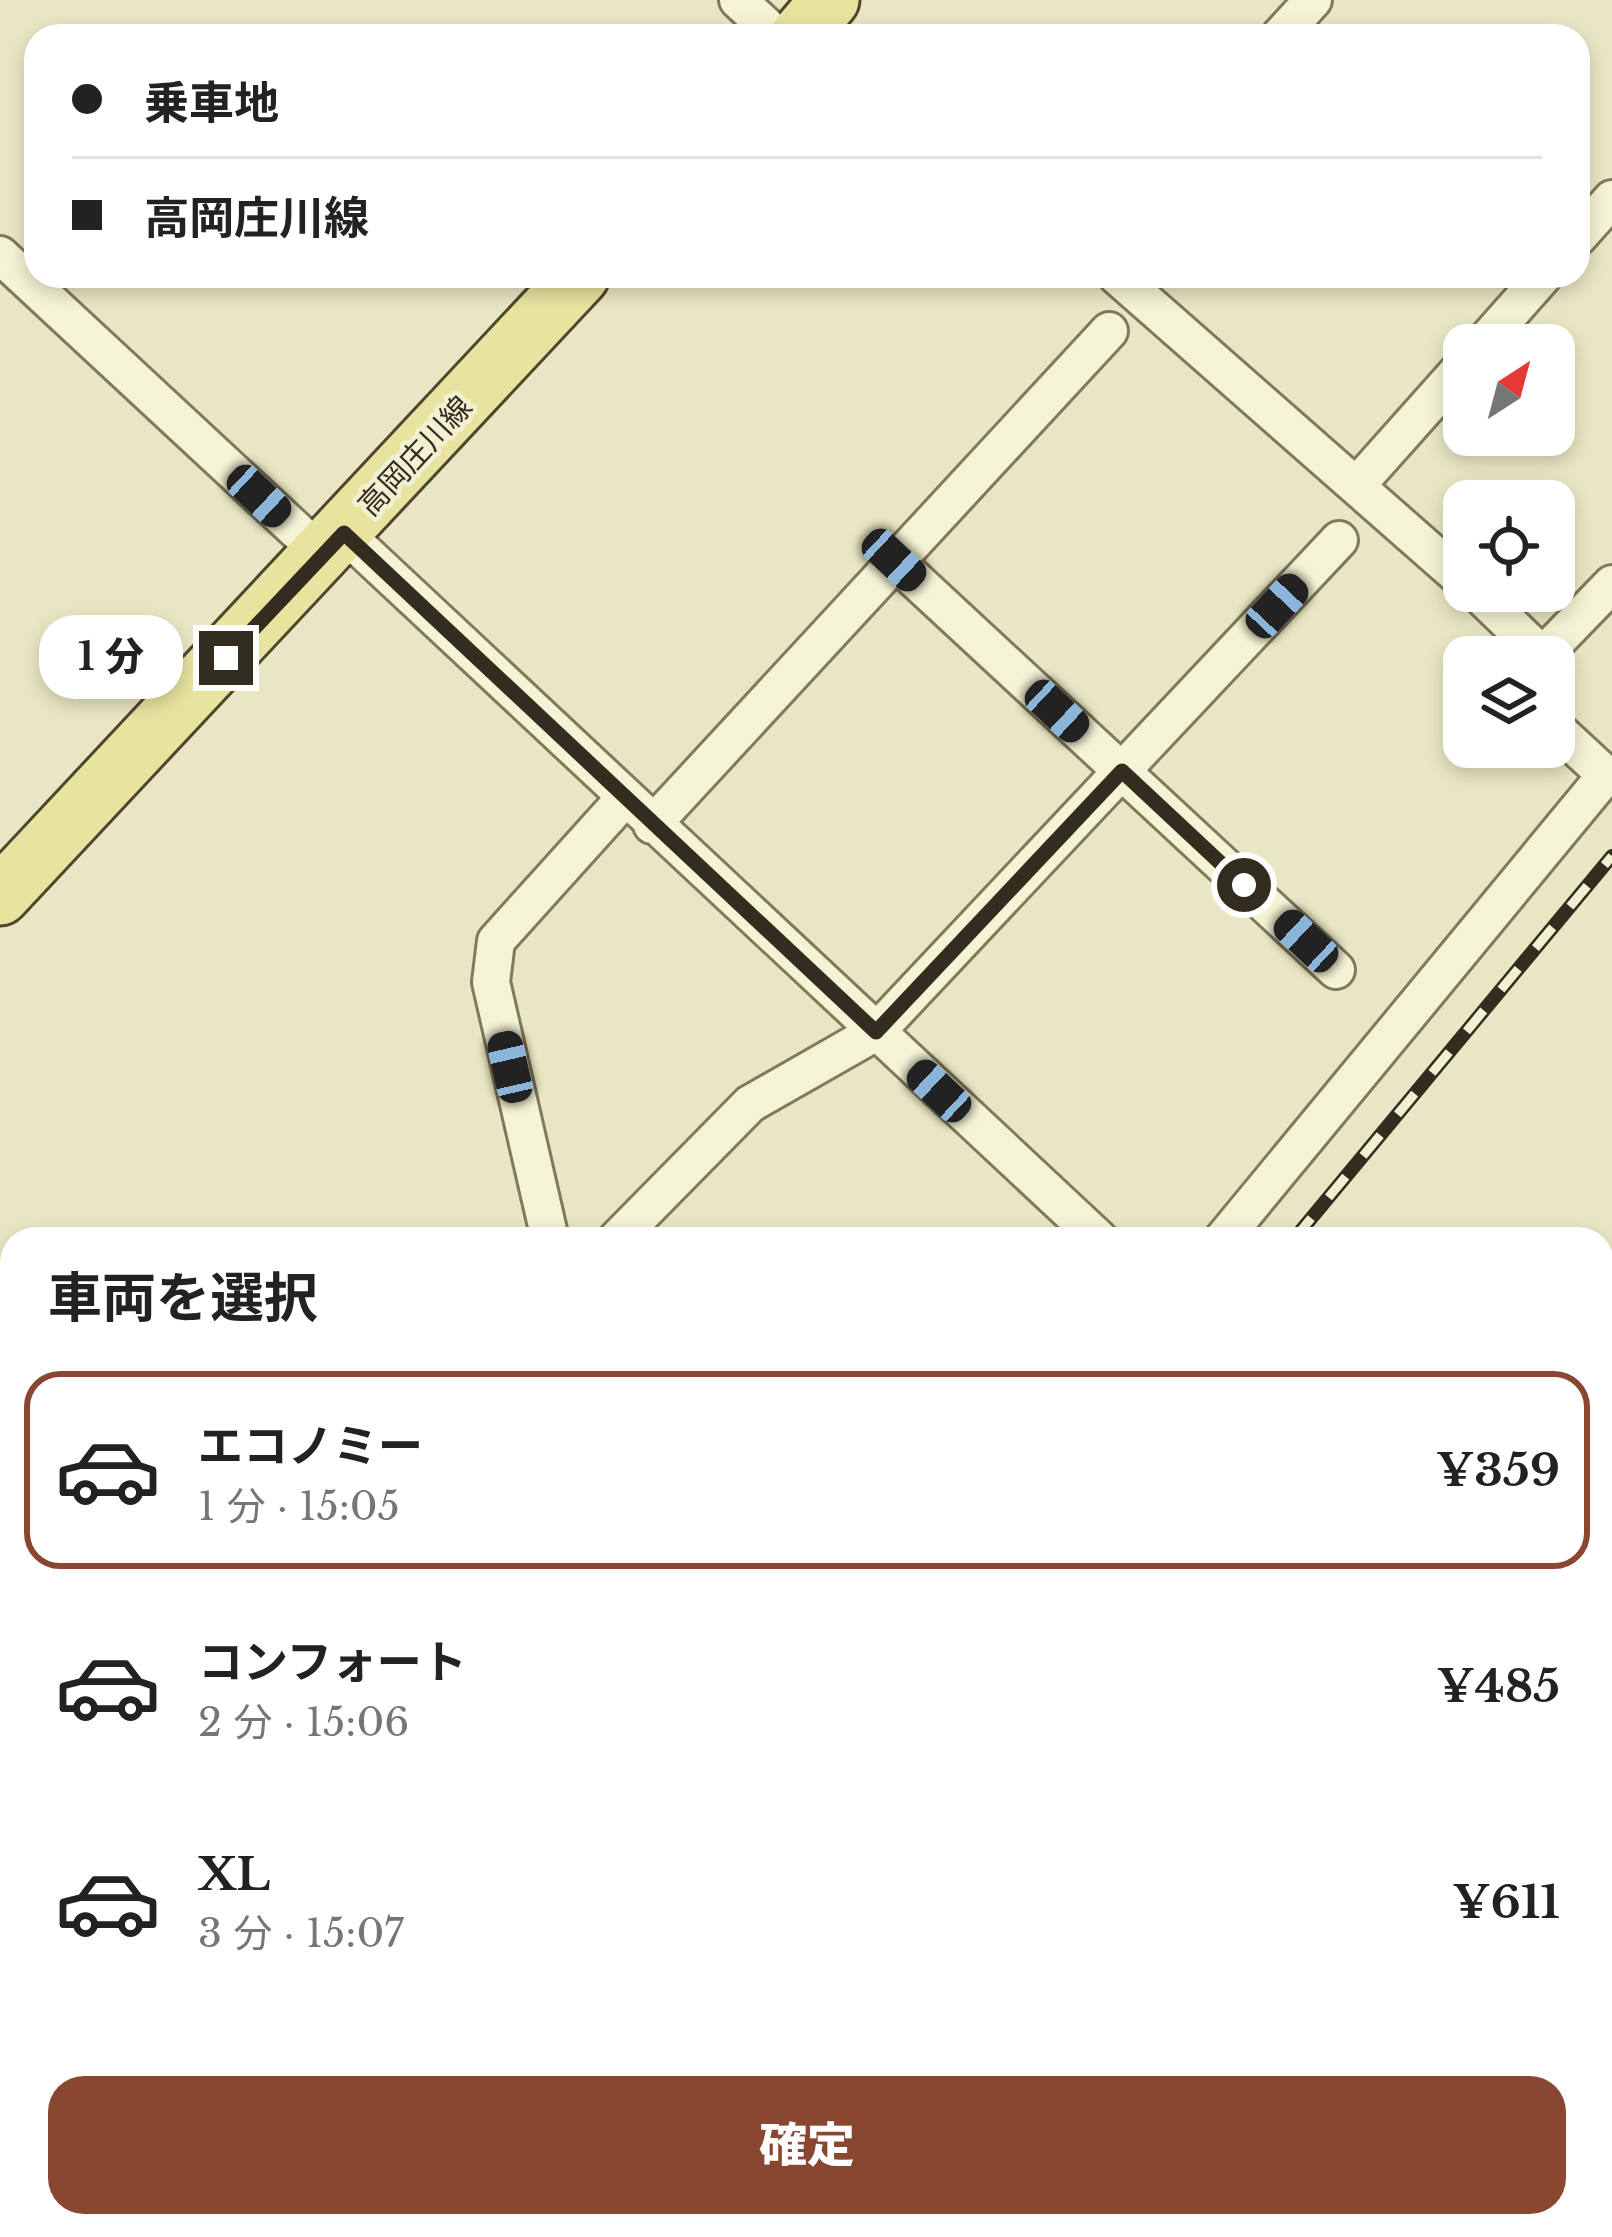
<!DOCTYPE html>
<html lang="ja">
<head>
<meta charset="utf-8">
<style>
  body { margin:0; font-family:"Libre Baskerville","Noto Sans JP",serif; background:#f2f2f2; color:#222; height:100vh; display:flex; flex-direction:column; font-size:45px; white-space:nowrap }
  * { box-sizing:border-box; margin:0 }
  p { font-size:39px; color:#767676 }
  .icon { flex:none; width:66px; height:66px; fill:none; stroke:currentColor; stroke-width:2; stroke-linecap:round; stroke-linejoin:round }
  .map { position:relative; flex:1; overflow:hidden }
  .drawer { position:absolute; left:0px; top:1227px; width:1614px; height:1011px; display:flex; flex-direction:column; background:#fff; border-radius:36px 36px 0 0; box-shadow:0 6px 18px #0003 }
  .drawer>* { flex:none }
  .top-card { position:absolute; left:24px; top:24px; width:1566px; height:264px; border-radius:36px; box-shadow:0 6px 18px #0003; display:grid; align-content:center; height:264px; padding:0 48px; background:#fff }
  .needle { width:78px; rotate:36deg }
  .buttons { position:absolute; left:1443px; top:324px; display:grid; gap:24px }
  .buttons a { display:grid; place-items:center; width:132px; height:132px; border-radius:24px; background:#fff; box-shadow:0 6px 18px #0003; font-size:60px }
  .end { position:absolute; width:54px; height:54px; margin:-27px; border:15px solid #322d1e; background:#fff; box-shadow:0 0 0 6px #fff }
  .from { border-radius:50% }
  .bubble { position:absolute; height:84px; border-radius:36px; background:#fff; box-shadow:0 6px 18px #0003; font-size:39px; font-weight:800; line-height:84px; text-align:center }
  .car { position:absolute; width:36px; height:72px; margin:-36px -18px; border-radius:15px; box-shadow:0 0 9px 3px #0007; background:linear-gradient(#222 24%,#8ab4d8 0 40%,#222 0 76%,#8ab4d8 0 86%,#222 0) }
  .top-card b { display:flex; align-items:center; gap:42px; height:114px; font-size:45px }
  .top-card b+b { border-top:3px solid #e0e0e0 }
  .top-card i { width:30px; height:30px; background:#222 }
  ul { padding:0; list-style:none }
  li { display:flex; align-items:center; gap:36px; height:198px; margin:0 24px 18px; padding:0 24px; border:6px solid transparent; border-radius:36px }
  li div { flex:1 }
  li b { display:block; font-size:45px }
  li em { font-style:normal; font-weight:800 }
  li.current { border-color:#894732 }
  li>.icon { width:108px; height:108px; stroke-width:1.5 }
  h2 { padding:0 48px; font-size:54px; line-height:144px }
  .primary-button { display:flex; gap:24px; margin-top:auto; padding:24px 48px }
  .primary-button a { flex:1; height:138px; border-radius:36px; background:#894732; color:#fff; font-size:48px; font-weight:800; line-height:138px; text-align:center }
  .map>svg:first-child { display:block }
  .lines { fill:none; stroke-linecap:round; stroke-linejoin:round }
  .stream { stroke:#6d8989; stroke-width:12 }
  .secondary-tunnel { stroke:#c4c2a2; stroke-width:51; stroke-dasharray:51 26; stroke-linecap:butt }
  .lane-casing { stroke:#81795c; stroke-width:24 }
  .street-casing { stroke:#81795c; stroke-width:42 }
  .secondary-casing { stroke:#635a3f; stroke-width:57 }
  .primary-casing { stroke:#4f4630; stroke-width:63 }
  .lane { stroke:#f5f3d5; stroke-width:18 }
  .street { stroke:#f5f3d5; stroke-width:36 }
  .secondary { stroke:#f5f3d5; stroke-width:51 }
  .primary { stroke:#e8e39f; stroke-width:57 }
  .rail-casing { stroke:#322d1e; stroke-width:14 }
  .rail { stroke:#f1f0d2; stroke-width:9; stroke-dasharray:27; stroke-linecap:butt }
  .route { stroke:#322d1e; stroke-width:15 }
  .labels { text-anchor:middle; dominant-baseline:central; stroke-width:9; stroke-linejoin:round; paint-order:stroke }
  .street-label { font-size:30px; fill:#322d1e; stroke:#f1f0d2 }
</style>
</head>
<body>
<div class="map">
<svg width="1612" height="2237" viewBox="0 0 1612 2237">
  <rect width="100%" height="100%" fill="#e9e7c3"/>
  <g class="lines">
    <!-- stream -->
    <path class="stream" d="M1602 2006 1612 2008
      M1119 2237 1128 2226"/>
    <!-- secondary-tunnel -->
    <path class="secondary-tunnel" d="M522 2226 534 2237"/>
    <!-- lane casing -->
    <g class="lane-casing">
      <path id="lane" d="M1602 1430 1612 1459
        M1602 1645 1612 1641"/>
    </g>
    <!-- street casing -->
    <g class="street-casing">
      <path id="street" d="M738 0 777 36
        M1280 36 1313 0
        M1578 237 1612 199
        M0 255 324 556
        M1117 276 1464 581
        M1482 345 1543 276
        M1357 485 1464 365
        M344 533 1099 1239
        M894 560 1336 970
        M1476 591 1544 657
        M1545 653 1612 584
        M652 825 1109 331
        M550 1239 491 982 496 941 624 799
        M617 1239 750 1104 876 1032 1339 540
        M1223 1239 1606 775 1554 727
        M1602 1413 1612 1411
        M0 1624 12 1635
        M0 1903 12 1896
        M1602 1953 1612 1957
        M1489 2229 1612 2236
        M1070 2237 1080 2226
        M1165 2237 1175 2226"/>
    </g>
    <!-- secondary casing -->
    <g class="secondary-casing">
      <path id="secondary" d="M0 1742 12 1753"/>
    </g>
    <!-- primary casing -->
    <g class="primary-casing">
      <path id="primary" d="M799 36 830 0
        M0 896 580 276"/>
    </g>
    <!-- lane -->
    <use href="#lane" class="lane"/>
    <!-- street -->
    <use href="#street" class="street"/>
    <!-- secondary -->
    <use href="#secondary" class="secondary"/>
    <!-- primary -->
    <use href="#primary" class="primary"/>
    <!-- rail casing -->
    <g class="rail-casing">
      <path id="rail" d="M1294 1239 1612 856
        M466 2237 475 2226"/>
    </g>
    <!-- rail -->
    <use href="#rail" class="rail"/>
  </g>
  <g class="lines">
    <!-- route -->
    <path class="route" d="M226 658 344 533 876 1032 1122 771 1244 885"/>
  </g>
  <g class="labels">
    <!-- street labels -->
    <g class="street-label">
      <text transform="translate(415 456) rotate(-47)">高岡庄川線</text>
    </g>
  </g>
</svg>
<div class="buttons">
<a><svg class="needle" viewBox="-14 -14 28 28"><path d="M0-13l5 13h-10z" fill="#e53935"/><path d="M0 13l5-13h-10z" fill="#767676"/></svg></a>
<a><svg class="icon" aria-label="locate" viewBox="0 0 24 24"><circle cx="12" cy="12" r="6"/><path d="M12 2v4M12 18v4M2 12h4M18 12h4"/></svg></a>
<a><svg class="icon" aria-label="layers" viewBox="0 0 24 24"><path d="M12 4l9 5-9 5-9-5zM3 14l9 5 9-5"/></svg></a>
</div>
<i class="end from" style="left:1244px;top:885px"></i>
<i class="end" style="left:226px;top:658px"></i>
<div class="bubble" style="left:39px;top:615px;width:144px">1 分</div>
<i class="car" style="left:259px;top:496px;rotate:133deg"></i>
<i class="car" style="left:894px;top:560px;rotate:133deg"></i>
<i class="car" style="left:1277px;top:606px;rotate:43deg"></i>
<i class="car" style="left:1057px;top:711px;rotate:133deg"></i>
<i class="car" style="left:1306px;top:941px;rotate:313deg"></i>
<i class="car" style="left:510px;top:1067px;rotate:347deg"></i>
<i class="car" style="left:939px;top:1091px;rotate:313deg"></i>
<div class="top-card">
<b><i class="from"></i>乗車地</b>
<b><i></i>高岡庄川線</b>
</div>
<section class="drawer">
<h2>車両を選択</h2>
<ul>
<li class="current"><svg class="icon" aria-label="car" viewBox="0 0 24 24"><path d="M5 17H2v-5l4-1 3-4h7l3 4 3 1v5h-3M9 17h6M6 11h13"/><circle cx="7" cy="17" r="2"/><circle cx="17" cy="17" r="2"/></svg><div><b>エコノミー</b><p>1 分 · 15:05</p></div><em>¥359</em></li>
<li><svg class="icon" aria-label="car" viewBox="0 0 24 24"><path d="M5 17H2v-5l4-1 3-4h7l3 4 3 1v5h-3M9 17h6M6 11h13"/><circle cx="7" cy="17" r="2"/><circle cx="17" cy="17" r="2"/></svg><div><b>コンフォート</b><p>2 分 · 15:06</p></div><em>¥485</em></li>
<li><svg class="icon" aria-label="car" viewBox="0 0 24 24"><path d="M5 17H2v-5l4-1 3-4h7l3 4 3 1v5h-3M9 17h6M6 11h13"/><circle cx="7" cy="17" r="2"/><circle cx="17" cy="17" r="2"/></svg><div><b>XL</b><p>3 分 · 15:07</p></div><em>¥611</em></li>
</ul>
<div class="primary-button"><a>確定</a></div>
</section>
</div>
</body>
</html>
